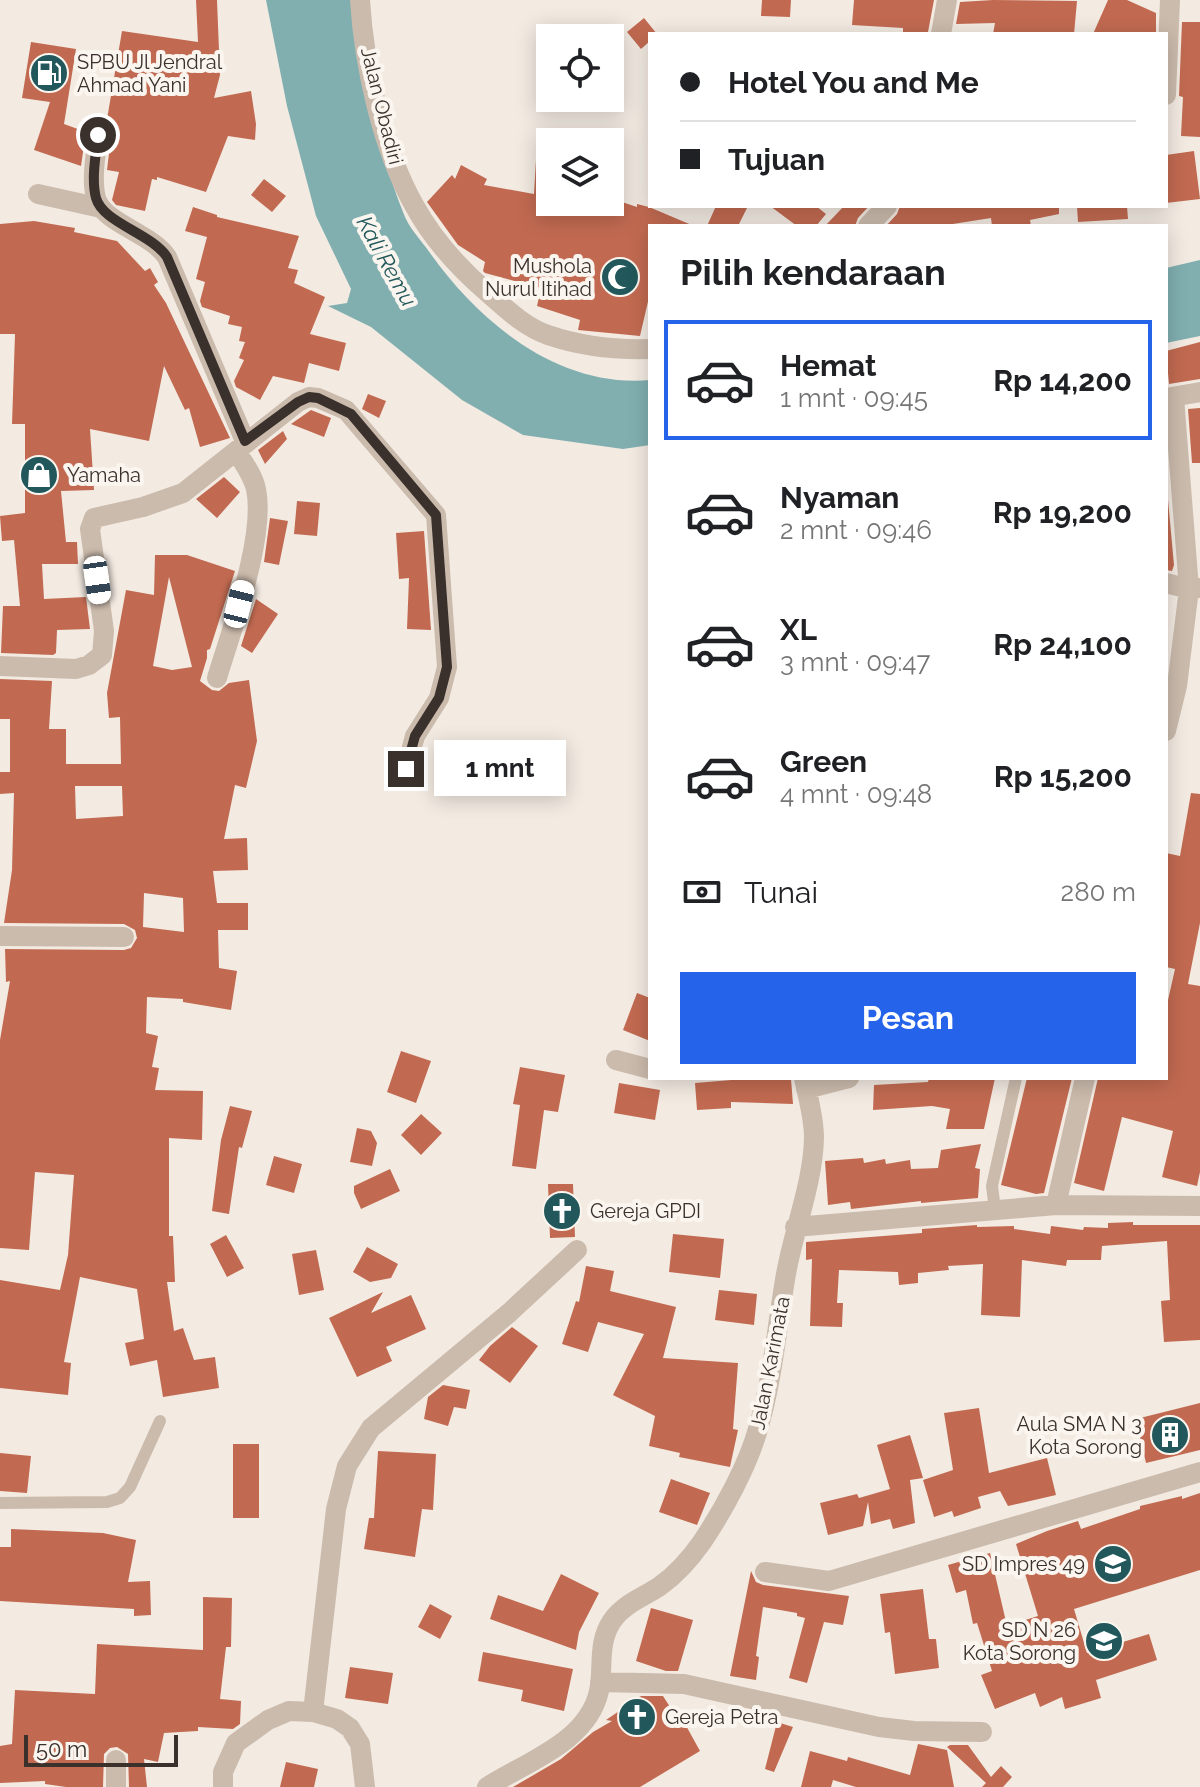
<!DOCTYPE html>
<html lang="id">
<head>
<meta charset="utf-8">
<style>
  body { margin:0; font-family:Raleway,sans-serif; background:#f2f2f2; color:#202124; height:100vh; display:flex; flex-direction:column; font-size:30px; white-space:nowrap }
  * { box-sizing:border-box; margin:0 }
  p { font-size:26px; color:#757577 }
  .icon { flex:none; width:44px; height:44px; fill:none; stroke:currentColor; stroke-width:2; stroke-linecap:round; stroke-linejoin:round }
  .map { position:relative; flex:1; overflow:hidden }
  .details { position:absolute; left:648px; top:224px; width:520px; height:856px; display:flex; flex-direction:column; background:#fff; border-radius:0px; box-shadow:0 4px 20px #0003 }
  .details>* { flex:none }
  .banner { position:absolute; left:648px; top:32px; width:520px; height:176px; border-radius:0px; box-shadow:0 4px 20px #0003; display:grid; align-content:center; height:176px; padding:0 32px; background:#fff }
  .buttons { position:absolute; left:536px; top:24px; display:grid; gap:16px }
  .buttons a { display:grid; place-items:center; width:88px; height:88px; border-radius:0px; background:#fff; box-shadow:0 4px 20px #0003; font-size:40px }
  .scale { position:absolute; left:24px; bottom:20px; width:154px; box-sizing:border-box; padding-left:8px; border:4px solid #3a302c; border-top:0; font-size:22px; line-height:28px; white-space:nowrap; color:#3a302c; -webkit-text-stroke:6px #faf5ef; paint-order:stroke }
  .end { position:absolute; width:36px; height:36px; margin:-18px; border:10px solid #3a302c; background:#fff; box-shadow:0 0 0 4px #fff }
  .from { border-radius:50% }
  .bubble { position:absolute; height:56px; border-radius:0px; background:#fff; box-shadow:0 4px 20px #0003; font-size:26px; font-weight:700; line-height:56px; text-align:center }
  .car { position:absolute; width:24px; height:48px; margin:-24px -12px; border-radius:10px; box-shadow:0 0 6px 2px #0007; background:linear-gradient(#fff 24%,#345 0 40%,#fff 0 76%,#345 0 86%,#fff 0) }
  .banner b { display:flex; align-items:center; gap:28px; height:76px; font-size:30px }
  .banner b+b { border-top:2px solid #e0e0e0 }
  .banner i { width:20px; height:20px; background:#202124 }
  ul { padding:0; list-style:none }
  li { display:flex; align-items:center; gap:24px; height:120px; margin:0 16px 12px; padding:0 16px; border:4px solid transparent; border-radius:0px }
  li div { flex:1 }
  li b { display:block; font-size:30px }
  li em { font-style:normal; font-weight:700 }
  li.active { border-color:#2563eb }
  li>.icon { width:72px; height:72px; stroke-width:1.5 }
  h2 { padding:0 32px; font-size:36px; line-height:96px }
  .pay { display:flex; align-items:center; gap:20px; height:88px; padding:0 32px; font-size:30px }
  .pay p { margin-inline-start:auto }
  .cta { display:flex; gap:16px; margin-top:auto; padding:16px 32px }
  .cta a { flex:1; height:92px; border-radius:0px; background:#2563eb; color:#fff; font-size:32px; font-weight:700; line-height:92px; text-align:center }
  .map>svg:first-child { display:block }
  .water { fill:#81afb0 }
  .building { fill:#c26a51; fill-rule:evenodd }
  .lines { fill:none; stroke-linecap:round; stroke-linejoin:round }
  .service { stroke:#cbbbad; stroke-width:12 }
  .minor { stroke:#cbbbad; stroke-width:20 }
  .route { stroke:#3a302c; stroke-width:10 }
  .labels { text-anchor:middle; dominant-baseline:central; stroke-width:8; stroke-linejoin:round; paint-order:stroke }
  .poi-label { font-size:20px; fill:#3a302c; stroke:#faf5ef; text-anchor:start }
  .street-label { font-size:20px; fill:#3a302c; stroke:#faf5ef }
  .water-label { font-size:22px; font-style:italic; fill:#22585b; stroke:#faf5ef }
</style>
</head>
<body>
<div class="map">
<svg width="1200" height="1787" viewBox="0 0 1200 1787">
  <rect width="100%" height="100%" fill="#f3ebe2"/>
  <!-- water -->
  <path class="water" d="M266 0H353C367 71 376 145 403 212 408 227 421 240 430 253 480 323 558 388 650 380V445L623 449 523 435 462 400 371 327 328 306 347 303 351 289 316 216 287 106Z
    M1200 260V336L1166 343V268Z"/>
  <!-- building -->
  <path class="building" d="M196 0H217L220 75 214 98 251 91 256 124 255 140 228 136 206 192 157 177V180L152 179 145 211 116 205 112 200 119 172 107 170 111 137 106 125 122 31 198 42Z
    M762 0H791L790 17 761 16Z
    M854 0H934L928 32H903V28L852 25Z
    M993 0 1077 1 1074 34H993L995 23 956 24 960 2Z
    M1108 0H1127L1156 13V34H1093Z
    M644 18 657 34H650V41L641 49 627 32Z
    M1182 22H1200V137L1181 136 1183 97 1179 96Z
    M31 42 76 49 64 124 86 132 81 166 34 150 50 102 22 98Z
    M537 143H550V202H610V198L637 207V204L649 207 694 226H650V293L640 336 578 330 580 320 537 306 541 288 485 273 483 271 485 262 458 245 427 202 452 175 455 179 461 165 487 179 484 185 534 194Z
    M1194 151 1200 199 1166 203V155Z
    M264 179 286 196 272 212 251 195Z
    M716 206H748L738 226H707Z
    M770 206H816L826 214 816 226H797Z
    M844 206H869L858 218 855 226H825Z
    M900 206H1059V214L1030 220 1031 226H992L991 218 940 226H886L897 214Z
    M1077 206H1127L1128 219 1078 222Z
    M193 207 217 215V217L299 236 288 268 298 270 294 283 325 297 310 334 346 343 339 371 309 363 304 383 273 376 260 400 236 387 234 381 244 360 239 358 245 342 239 341 242 327 228 324 230 316 202 307 200 301 205 282 196 279 207 237 185 231Z
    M34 221 75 228 74 232 117 241 145 271 150 268 158 282 154 285 166 303 230 438 200 447 189 408 185 410 164 366 149 441 90 429 94 490 61 491 66 542H77L78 564H42L44 599 86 597 90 629 57 630 56 653 53 655 1 653 3 606H20L14 540 2 541 0 516 25 513V424H12L15 334H0V224Z
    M1200 342V379L1169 384 1166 351Z
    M368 394 386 401 379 418 362 409Z
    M1200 408V463H1192L1188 409Z
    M311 410 331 418 324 437 291 424Z
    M283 431 287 439 265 464 258 450Z
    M224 477 240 492 217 518 196 499Z
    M1166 478 1174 565 1172 571 1166 570Z
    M297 501 320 503 317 536 294 534Z
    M270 518 288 521 279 565 264 562Z
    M424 531 431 630 407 629 409 578 399 579 396 533Z
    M155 555H187L235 571 210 649 207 650V658L200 681 212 690 219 691 229 683 249 680 257 741 246 788 235 785 224 839 247 838 248 870 213 871 217 903H248V930H218L219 968 237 971 231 1010 183 1002V999L147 997 146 1033 158 1036 152 1067 159 1068 155 1090 203 1091 202 1140 169 1138V1236H173L175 1282H167L174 1331 183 1328 194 1360 215 1357 219 1388 163 1397 157 1360 130 1366 125 1343 144 1339 137 1289 80 1277 64 1362 71 1363 68 1395 0 1388V1280L60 1290 68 1255 74 1175 35 1172 29 1250 0 1248V1040L10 981 6 982 5 949 124 950 131 948 137 938 135 930 124 924 4 923 12 870 14 793 0 794V772H10V719H0V679L52 681 49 729H66V764H121L120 717 109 718 107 693 126 590 154 595ZM169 577 192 667 172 670 153 666ZM75 786H122L123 816 76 819ZM144 893 183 898 184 932 143 927Z
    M256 599 278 614 252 653 241 646Z
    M1191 793 1200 794V923L1188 984 1200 986V1172L1197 1186 1162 1177 1173 1131 1122 1117 1104 1191 1074 1183 1098 1078H1166V1009L1175 969 1166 967V853L1180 856Z
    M637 993 650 998V1041L623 1030Z
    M401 1051 431 1061 416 1103 387 1092Z
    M520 1067 565 1075 558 1112 544 1110 536 1169 512 1166 520 1105 513 1104Z
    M756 1078 791 1079 793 1104 731 1102V1108L697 1110 695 1083Z
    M929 1078H995L984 1129H946L950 1109 932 1106 873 1110 874 1085 928 1082Z
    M1027 1078H1072L1044 1193 1036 1194 1001 1185Z
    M619 1083 660 1090 655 1120 614 1113Z
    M230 1106 252 1111 242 1148 239 1147 229 1214 212 1211 221 1140Z
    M421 1114 442 1133 421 1155 401 1135Z
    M357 1128 371 1131 377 1143 372 1166 350 1162Z
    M981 1144 975 1168 980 1169 978 1198 921 1203V1201L851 1209 850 1202 828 1205 825 1161 863 1158 864 1163 885 1159 886 1164 910 1160 911 1169 938 1168 941 1150Z
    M274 1156 302 1164 294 1193 266 1185Z
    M390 1169 400 1191 361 1209 354 1193V1186Z
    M548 1184H573L575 1237 550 1238Z
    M1133 1222V1225H1200V1340L1164 1342 1161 1301 1170 1300 1167 1241 1102 1246 1101 1260H1067L1066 1266 1022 1260 1020 1317 981 1315 983 1264 948 1266 949 1270 918 1273V1283L899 1285 898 1272 839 1270 837 1303H843L842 1327 810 1326 812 1259 806 1260V1242L922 1233V1229L977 1225V1227L1014 1226V1229L1050 1234 1051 1226 1083 1230 1084 1227 1108 1228V1223Z
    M673 1234 724 1239 720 1278 669 1272Z
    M226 1235 244 1268 227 1277 210 1244Z
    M367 1247 398 1264 391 1278 370 1282 353 1272Z
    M316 1250 324 1290 299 1295 292 1254Z
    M586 1266 614 1271 610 1291 676 1307 663 1358 738 1363 733 1429 738 1430 730 1467 679 1457 680 1453 649 1446 655 1416 613 1395 644 1334 598 1322 588 1352 562 1344 576 1301 579 1302Z
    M719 1290 757 1294 754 1325 715 1320Z
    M383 1292 371 1313 411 1295 426 1329 386 1347 392 1361 357 1377 329 1318Z
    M512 1327 538 1346 510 1383 479 1360 490 1346Z
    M443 1385 470 1390 466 1409 454 1407 448 1426 424 1419 428 1397Z
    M1200 1403V1450L1146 1463 1136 1419Z
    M979 1408 989 1473 1047 1458 1056 1495 1008 1506 1000 1491 978 1497 981 1508 954 1517 952 1511 934 1517 923 1480 953 1470 944 1413Z
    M910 1435 923 1478 910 1480 915 1523 893 1529 890 1519 871 1524 868 1502 863 1526 828 1535 820 1503 857 1494 859 1498 890 1489 877 1445Z
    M233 1444H259V1518H233Z
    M378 1451 436 1454 433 1510 422 1509 415 1557 364 1549 369 1518H374Z
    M0 1453 31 1456 27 1493 0 1491Z
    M671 1479 710 1493 697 1525 659 1512Z
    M1200 1493V1570L1074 1609 1087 1653 1149 1634 1157 1660 1096 1680 1101 1698 1065 1709 1062 1697 1040 1707 1035 1693 995 1709 981 1675 992 1671 977 1623 973 1624 966 1590 956 1593 948 1565 990 1553 1007 1626 1038 1616 1016 1544 1047 1531 1078 1521 1081 1529 1140 1509V1506L1182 1496V1499Z
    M11 1529 103 1533 136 1540 128 1582 150 1581 151 1615 134 1616V1609L0 1601V1547H11Z
    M751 1571 756 1582 763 1585 849 1596 843 1625 824 1622 807 1683 789 1678 805 1618 797 1616V1613L763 1607 756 1656 759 1657 756 1680 730 1676Z
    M561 1574 599 1593 579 1632 576 1650 490 1619 498 1595 543 1611Z
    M923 1589 929 1639H936L939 1668 895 1674 890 1632 885 1633 880 1594Z
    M203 1597 232 1598 231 1647H226L220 1699 241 1701 240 1724 233 1729 198 1727V1731L164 1733 158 1762 144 1759 147 1787H129L128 1754 117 1747 110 1748 104 1754 103 1787H66L45 1784V1781L0 1783V1746L12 1744 15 1690 95 1694 97 1644 203 1650Z
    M430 1604 452 1616 440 1639 418 1627Z
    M651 1608 693 1620 678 1671H666L636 1661Z
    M483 1652 573 1669 564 1711 521 1701 523 1690 478 1681Z
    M350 1667 393 1673 388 1704 345 1698Z
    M641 1696H663L681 1724 684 1722 700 1751 640 1787H513L561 1759 593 1732 612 1721 606 1720Z
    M777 1722 793 1727 774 1772 765 1769Z
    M918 1744 947 1750 954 1787H856L833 1780 831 1787H801L810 1751 847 1761 848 1757 910 1775Z
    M950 1745H968L991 1777 1001 1766 1012 1777 1003 1787H982L986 1783 947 1747Z
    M286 1762 318 1769 314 1787H280Z"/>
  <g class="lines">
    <!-- service -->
    <path class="service" d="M995 1210 992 1186 1016 1078
      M0 1503 107 1502 120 1498 130 1487 160 1421"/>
    <!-- minor -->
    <path class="minor" d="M360 0C364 65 382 148 414 205 432 238 460 269 488 293 506 309 525 327 548 335 580 346 616 350 650 349
      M941 34 947 0
      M1166 95 1170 0
      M98 135C96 154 91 179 96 198 103 223 151 233 167 257L245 441
      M38 194 101 208
      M868 226 887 206
      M1166 398 1200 392
      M1166 583 1189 589 1200 588
      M0 666 76 669 89 665 102 655 104 631 90 529 94 518 143 507 183 493 298 402 309 397 318 398 346 410 436 515 447 667 439 698 415 736 406 769
      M217 678C231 631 266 537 256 489 253 475 243 462 236 451
      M1166 731 1177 686 1189 589 1174 397
      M0 936 124 937
      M616 1060 650 1069
      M806 1089 849 1078
      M1056 1205 1085 1078
      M795 1227 1056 1205 1200 1206
      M765 1572 829 1581 1200 1472
      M600 1682 684 1684 879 1727 914 1731 982 1732
      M313 1712 336 1509 347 1466 371 1428 509 1313 577 1250
      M116 1760V1787
      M223 1787V1772L236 1743 268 1720 289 1711 313 1712 337 1719 350 1728 360 1744 365 1787
      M487 1787C526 1762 588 1742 599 1691 604 1668 597 1643 612 1621 623 1604 644 1597 660 1586 677 1574 690 1559 702 1542 723 1511 748 1465 758 1429 773 1379 777 1325 786 1274 794 1229 813 1183 814 1138 814 1117 808 1098 804 1078"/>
  </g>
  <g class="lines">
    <!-- route -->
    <path class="route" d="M98 135C96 154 91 179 96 198 103 223 151 233 167 257L245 441 298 402 309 397 318 398 351 414 436 515 447 667 439 698 415 736 406 769"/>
  </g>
  <!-- icons -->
  <defs>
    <g id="fuel-disc" transform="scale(2)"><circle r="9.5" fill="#22585b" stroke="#faf5ef"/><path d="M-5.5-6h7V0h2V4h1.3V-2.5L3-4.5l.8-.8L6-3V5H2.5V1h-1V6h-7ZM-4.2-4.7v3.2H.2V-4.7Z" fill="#fff"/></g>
    <g id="mosque-disc" transform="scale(2)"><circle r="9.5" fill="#22585b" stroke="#faf5ef"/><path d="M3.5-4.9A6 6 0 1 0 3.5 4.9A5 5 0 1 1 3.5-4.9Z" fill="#fff"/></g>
    <g id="shop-disc" transform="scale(2)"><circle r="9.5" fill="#22585b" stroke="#faf5ef"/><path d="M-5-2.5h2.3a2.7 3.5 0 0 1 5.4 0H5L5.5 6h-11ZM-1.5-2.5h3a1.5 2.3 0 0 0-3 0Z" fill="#fff"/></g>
    <g id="church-disc" transform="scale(2)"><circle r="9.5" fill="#22585b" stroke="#faf5ef"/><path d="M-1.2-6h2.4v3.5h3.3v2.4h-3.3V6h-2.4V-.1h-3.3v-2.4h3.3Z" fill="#fff"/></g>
    <g id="building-disc" transform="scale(2)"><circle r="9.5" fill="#22585b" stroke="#faf5ef"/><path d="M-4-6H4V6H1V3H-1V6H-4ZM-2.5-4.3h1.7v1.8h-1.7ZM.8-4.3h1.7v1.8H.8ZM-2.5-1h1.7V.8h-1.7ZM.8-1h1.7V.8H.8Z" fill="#fff"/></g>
    <g id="school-disc" transform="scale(2)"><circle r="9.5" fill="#22585b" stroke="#faf5ef"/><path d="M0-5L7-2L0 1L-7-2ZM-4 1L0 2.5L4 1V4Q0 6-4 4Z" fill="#fff"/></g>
  </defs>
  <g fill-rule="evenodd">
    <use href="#fuel-disc" x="49" y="73"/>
    <use href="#mosque-disc" x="620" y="277"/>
    <use href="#shop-disc" x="39" y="475"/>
    <use href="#church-disc" x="562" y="1211"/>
    <use href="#building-disc" x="1170" y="1435"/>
    <use href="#school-disc" x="1113" y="1564"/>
    <use href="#school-disc" x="1104" y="1641"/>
    <use href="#church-disc" x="637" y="1717"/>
  </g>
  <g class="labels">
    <!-- poi labels -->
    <g class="poi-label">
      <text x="77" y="62">SPBU Jl Jendral<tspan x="77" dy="23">Ahmad Yani</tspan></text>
      <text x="592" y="266" text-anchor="end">Mushola<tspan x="592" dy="23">Nurul Itihad</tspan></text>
      <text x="67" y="475">Yamaha</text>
      <text x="590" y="1211">Gereja GPDI</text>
      <text x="1142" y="1424" text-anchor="end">Aula SMA N 3<tspan x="1142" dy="23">Kota Sorong</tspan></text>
      <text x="1085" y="1564" text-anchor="end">SD Impres 49</text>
      <text x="1076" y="1630" text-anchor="end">SD N 26<tspan x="1076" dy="23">Kota Sorong</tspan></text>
      <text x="665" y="1717">Gereja Petra</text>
    </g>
    <!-- street labels -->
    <g class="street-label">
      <text transform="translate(382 106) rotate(76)">Jalan Obadiri</text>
      <text transform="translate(770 1363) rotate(-79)">Jalan Karimata</text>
    </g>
    <!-- water labels -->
    <g class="water-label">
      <text transform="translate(387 261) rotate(61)">Kali Remu</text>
    </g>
  </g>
</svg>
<div class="buttons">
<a><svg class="icon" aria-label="locate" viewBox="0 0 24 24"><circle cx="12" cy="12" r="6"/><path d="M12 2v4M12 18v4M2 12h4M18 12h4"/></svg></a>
<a><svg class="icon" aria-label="layers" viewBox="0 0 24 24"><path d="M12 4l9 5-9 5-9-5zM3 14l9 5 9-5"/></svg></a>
</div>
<div class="scale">50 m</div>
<i class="end from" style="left:98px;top:135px"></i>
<i class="end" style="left:406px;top:769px"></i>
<div class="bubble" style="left:434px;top:740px;width:132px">1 mnt</div>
<i class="car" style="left:97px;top:580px;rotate:172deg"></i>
<i class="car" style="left:239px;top:604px;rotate:14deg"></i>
<div class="banner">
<b><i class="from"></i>Hotel You and Me</b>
<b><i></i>Tujuan</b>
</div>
<section class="details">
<h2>Pilih kendaraan</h2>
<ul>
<li class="active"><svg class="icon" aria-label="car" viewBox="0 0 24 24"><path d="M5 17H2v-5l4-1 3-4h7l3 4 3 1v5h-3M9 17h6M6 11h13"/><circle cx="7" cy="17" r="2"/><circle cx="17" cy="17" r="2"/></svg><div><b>Hemat</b><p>1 mnt · 09:45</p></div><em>Rp 14,200</em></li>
<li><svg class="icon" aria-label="car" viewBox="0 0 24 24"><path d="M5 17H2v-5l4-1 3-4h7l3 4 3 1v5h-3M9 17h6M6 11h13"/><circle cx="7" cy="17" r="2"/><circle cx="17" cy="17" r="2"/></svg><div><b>Nyaman</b><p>2 mnt · 09:46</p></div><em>Rp 19,200</em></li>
<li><svg class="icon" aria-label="car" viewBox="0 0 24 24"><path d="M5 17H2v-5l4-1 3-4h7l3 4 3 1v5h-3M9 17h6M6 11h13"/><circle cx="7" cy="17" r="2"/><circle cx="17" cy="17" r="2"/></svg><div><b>XL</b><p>3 mnt · 09:47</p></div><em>Rp 24,100</em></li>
<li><svg class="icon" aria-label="car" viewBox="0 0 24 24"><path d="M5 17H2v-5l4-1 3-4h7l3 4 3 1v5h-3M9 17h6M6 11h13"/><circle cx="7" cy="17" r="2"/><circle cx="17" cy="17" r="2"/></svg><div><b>Green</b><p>4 mnt · 09:48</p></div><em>Rp 15,200</em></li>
</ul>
<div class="pay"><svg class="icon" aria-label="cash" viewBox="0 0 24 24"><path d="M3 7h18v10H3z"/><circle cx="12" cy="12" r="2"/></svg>Tunai<p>280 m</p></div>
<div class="cta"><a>Pesan</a></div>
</section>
</div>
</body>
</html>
